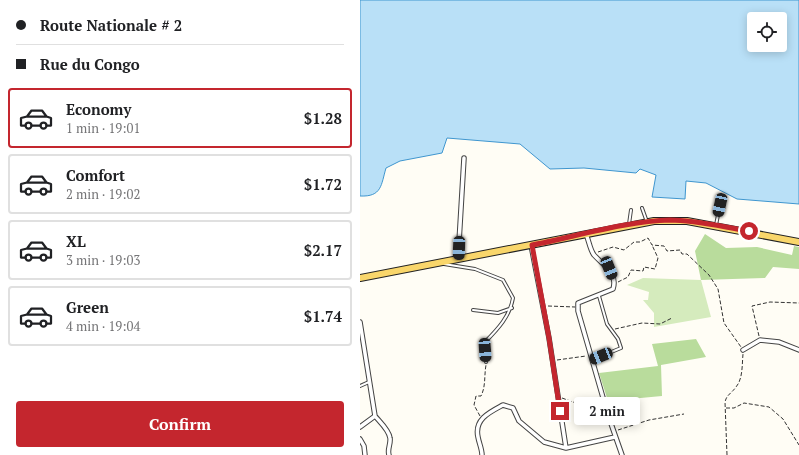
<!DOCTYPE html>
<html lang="en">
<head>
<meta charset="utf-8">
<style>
  body { margin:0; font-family:"PT Serif",serif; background:#f2f2f2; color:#202124; height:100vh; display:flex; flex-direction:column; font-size:15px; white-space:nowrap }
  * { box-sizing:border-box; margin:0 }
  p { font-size:13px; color:#757577 }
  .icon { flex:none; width:22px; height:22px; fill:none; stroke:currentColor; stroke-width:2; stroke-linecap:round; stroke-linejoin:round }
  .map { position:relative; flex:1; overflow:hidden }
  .panel { display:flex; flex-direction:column; background:#fff; width:360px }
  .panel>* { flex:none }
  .guide { display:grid; align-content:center; height:88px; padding:0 16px; background:#fff }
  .buttons { position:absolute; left:387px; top:12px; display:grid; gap:8px }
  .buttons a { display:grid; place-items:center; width:40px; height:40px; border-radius:4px; background:#fff; box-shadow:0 2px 10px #0003; font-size:20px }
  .end { position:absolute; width:18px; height:18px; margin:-9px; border:5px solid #c4262e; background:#fff; box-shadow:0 0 0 2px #fff }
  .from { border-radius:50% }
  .bubble { position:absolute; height:28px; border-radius:4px; background:#fff; box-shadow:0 2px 10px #0003; font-size:13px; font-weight:600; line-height:28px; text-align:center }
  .car { position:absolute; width:12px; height:24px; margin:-12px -6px; border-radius:5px; box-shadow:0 0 3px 1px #0007; background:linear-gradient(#222 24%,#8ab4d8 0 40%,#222 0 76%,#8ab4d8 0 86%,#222 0) }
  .guide b { display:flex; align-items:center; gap:14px; height:38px; font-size:15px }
  .guide b+b { border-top:1px solid #e0e0e0 }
  .guide i { width:10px; height:10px; background:#202124 }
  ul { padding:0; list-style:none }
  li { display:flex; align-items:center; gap:12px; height:60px; margin:0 8px 6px; padding:0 8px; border:2px solid #e0e0e0; border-radius:4px }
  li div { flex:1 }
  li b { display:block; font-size:15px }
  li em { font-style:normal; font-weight:600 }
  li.on { border-color:#c4262e }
  li>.icon { width:36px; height:36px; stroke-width:1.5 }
  .button { display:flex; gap:8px; margin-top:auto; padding:8px 16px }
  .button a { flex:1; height:46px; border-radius:4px; background:#c4262e; color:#fff; font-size:16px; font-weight:600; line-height:46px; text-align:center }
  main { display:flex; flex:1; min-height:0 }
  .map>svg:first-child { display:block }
  .green { fill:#d5ebbd }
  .forest { fill:#b9dc9c }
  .water { fill:#b9e0f7; stroke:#3f96cf; fill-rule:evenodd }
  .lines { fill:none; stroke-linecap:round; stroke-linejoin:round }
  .service-casing { stroke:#444; stroke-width:4 }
  .minor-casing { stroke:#444; stroke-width:5.5 }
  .primary-casing { stroke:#222; stroke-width:8 }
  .path { stroke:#333; stroke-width:1; stroke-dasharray:4 2; stroke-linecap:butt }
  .service { stroke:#fff; stroke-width:2 }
  .minor { stroke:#fff; stroke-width:3.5 }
  .primary { stroke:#f9d66b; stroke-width:6 }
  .route { stroke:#c4262e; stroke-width:5 }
</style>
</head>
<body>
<main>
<section class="panel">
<div class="guide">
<b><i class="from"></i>Route Nationale # 2</b>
<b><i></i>Rue du Congo</b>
</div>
<ul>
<li class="on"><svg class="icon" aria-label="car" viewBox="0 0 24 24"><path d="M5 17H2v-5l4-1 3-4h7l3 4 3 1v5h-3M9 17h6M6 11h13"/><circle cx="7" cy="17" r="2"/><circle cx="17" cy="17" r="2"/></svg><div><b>Economy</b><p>1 min · 19:01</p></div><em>$1.28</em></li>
<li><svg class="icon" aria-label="car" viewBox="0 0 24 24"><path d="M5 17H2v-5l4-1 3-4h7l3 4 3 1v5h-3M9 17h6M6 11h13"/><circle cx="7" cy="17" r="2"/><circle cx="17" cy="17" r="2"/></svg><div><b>Comfort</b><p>2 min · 19:02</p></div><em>$1.72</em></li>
<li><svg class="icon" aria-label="car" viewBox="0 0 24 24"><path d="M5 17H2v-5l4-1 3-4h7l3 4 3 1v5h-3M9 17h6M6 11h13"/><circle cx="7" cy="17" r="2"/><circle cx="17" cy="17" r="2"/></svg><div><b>XL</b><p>3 min · 19:03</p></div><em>$2.17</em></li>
<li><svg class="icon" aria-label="car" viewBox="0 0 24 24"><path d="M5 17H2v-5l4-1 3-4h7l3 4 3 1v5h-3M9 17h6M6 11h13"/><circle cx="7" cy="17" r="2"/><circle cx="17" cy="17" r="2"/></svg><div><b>Green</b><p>4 min · 19:04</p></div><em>$1.74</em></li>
</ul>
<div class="button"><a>Confirm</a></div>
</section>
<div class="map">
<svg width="439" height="455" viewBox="0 0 439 455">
  <rect width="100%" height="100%" fill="#fffdf5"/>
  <!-- green -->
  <path class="green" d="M283 278 341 280 351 317 294 327V313L283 300H288L289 292 267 285Z"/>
  <!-- forest -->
  <path class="forest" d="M345 234 366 248 397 247 432 255 434 246 439 247V269L413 267 405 278 341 280 335 251Z
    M336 339 346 357 301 365 302 396 248 401 239 373 298 366 292 344Z"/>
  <!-- water -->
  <path class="water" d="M0 0H439V204L377 199 346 183 326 181 325 199 292 197 296 175 280 169 276 173 224 168 190 169 160 144 87 138 82 153 40 161 26 168C21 185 22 197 0 196ZM394 19H420V45H394Z"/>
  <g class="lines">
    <!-- service casing -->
    <g class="service-casing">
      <path id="service" d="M282 208 287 222
        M269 224 271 210
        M356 225 360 205
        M84 264 115 269 143 280 153 298C150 316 138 329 125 342L126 362
        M113 310 138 313 152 308
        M232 360 261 348 258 339 247 324 239 296
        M0 386 9 382"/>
    </g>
    <!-- minor casing -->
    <g class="minor-casing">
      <path id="minor" d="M226 234C229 241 230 250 234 255 244 266 258 273 253 289L218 303V311L248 415 262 455
        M171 245 189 338 206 448
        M98 259 104 158
        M0 322 15 416C20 422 29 430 30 438 31 444 27 449 29 455
        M383 350 400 340 419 342 439 350
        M0 427 15 416
        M0 439 4 446 5 455
        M122 455C122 449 119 443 118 437 114 419 130 412 143 405L153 408 159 421 184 442 206 448 255 437"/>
    </g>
    <!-- primary casing -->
    <g class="primary-casing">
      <path id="primary" d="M0 278 294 221H327L439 242"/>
    </g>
    <!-- path -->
    <path class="path" d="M238 252 253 247 264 250 274 242H280L288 238 292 245 304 246 307 251 320 250 322 254H327L349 275 358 289 364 323 381 347
      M258 282 268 277 271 270 283 271 284 267 295 269 298 258 292 245
      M188 306 215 307
      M255 329 282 323 300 324 312 318
      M399 336 392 306 410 302 439 303
      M197 360 226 356
      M202 398 224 406 230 411H243
      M366 408H374L384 403 409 407 423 419 439 445
      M120 416 114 405 116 396H121C126 386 124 376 126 365
      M258 430 289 420 324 414
      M367 455 365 402C367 394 371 394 376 387 383 379 382 364 383 354"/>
    <!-- service -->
    <use href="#service" class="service"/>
    <!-- minor -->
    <use href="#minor" class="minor"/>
    <!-- primary -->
    <use href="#primary" class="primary"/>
  </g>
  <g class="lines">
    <!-- route -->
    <path class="route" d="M200 411 189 338 172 245C214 237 267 221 310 220 336 220 363 227 389 231"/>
  </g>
</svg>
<div class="buttons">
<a><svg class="icon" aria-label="locate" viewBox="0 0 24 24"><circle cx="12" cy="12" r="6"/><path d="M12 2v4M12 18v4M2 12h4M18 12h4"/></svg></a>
</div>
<i class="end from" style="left:389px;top:231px"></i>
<i class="end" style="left:200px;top:411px"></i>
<div class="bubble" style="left:214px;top:397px;width:66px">2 min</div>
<i class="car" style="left:360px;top:205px;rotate:192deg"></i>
<i class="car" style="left:99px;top:248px;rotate:182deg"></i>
<i class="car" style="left:249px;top:268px;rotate:158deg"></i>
<i class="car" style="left:125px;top:350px;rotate:176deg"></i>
<i class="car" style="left:241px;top:356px;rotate:248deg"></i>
</div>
</main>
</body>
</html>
